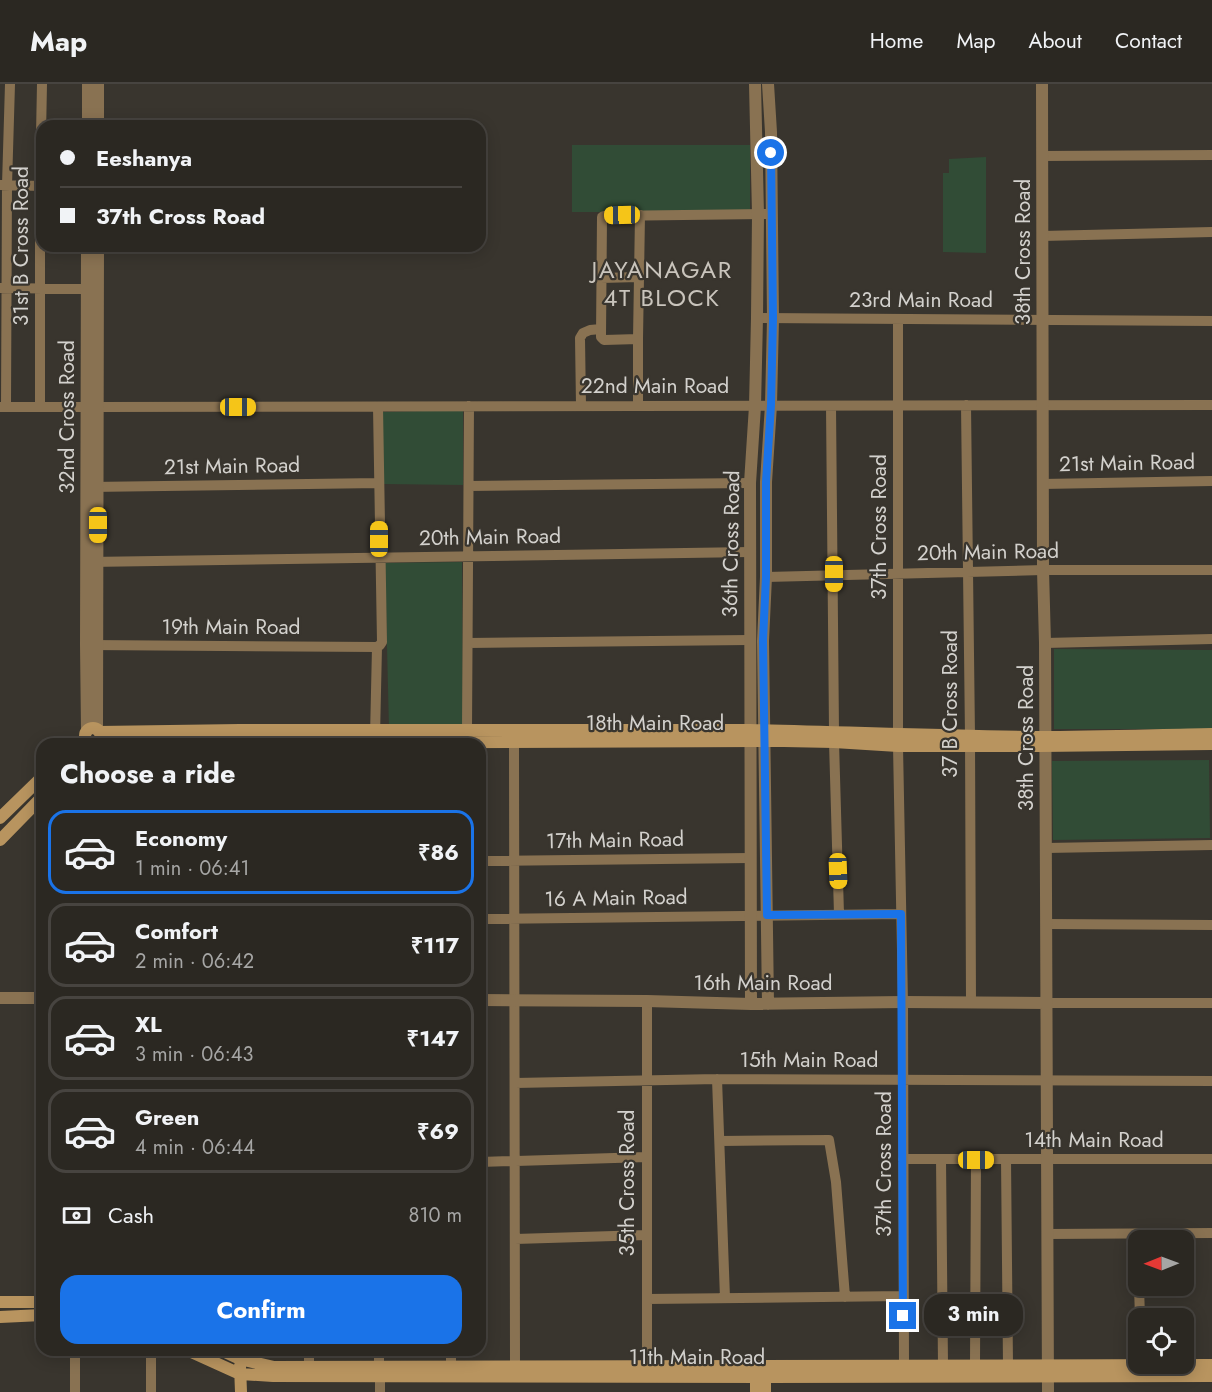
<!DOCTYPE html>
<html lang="en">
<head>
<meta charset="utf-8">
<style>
  body { margin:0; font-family:Jost,sans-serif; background:#37342f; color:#f1f3f6; height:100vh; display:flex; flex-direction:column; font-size:22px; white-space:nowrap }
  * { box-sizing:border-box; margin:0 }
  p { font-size:20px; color:#a6a6a5 }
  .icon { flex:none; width:33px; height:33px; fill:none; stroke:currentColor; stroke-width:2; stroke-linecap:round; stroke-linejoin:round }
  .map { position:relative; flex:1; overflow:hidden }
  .side { position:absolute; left:36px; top:654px; width:450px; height:618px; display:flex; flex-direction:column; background:#2b2822; border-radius:18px; box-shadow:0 3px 15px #0003,0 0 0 2px #474440 }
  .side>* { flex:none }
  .banner { position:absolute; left:36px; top:36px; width:450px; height:132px; border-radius:18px; box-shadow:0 3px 15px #0003,0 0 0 2px #474440; display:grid; align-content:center; height:132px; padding:0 24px; background:#2b2822 }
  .needle { width:39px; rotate:269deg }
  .buttons { position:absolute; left:1128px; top:1146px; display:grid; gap:12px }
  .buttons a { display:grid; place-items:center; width:66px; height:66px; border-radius:12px; background:#2b2822; box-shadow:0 3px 15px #0003,0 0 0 2px #474440; font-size:30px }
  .end { position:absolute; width:27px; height:27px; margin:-14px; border:8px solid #1a73e8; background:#fff; box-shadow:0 0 0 3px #fff }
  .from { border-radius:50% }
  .bubble { position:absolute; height:42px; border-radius:18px; background:#2b2822; box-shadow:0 3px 15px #0003,0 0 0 2px #474440; font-size:20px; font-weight:700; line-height:42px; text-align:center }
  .car { position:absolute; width:18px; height:36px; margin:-18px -9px; border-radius:8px; box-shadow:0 0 4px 2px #0007; background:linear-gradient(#f5c518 24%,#345 0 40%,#f5c518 0 76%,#345 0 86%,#f5c518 0) }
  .banner b { display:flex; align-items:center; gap:21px; height:57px; font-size:22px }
  .banner b+b { border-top:2px solid #474440 }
  .banner i { width:15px; height:15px; background:#f1f3f6 }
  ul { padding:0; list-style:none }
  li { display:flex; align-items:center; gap:18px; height:84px; margin:0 12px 9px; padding:0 12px; border:3px solid #474440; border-radius:18px }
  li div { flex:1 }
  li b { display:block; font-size:22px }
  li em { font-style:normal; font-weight:700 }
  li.on { border-color:#1a73e8 }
  li>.icon { width:54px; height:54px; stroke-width:1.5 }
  h2 { padding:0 24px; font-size:27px; line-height:72px }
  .pay { display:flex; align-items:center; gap:15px; height:66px; padding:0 24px; font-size:22px }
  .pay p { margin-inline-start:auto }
  .primary-button { display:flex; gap:12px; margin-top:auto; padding:12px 24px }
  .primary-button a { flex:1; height:69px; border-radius:18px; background:#1a73e8; color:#fff; font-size:24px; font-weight:700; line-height:69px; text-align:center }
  header { display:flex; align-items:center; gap:36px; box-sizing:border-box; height:84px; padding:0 30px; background:#2b2822; border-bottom:2px solid #474440 }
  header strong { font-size:28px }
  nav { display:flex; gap:33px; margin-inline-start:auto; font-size:21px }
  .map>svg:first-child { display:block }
  .green { fill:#314c36 }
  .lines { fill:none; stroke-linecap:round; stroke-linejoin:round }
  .minor { stroke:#897252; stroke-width:10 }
  .tertiary { stroke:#897252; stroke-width:12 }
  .secondary { stroke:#b8945f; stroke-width:12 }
  .route { stroke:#1a73e8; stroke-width:8 }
  .labels { text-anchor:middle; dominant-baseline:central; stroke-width:4.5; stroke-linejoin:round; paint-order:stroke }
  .street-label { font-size:21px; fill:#d3d1cd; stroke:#39352e }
  .quarter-label { font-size:24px; letter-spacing:1.5px; fill:#c9c4bc; stroke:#39352e }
</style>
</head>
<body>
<header>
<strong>Map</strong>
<nav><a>Home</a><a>Map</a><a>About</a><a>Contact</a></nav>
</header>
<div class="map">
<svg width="1212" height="1308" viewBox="0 0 1212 1308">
  <rect width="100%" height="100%" fill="#39352e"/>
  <!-- green -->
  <path class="green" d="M572 61H750V128H572Z
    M986 73V169L943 168V89H949V75Z
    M463 326V401L384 400 382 328Z
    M462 478 463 645H389L385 479Z
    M1054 565 1212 566V645H1054Z
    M1209 676 1210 754 1053 756 1052 677Z"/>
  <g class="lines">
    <!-- minor -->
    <path class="minor" d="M1042 72 1212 71
      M0 101 42 102
      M1042 152 1212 148
      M601 194 638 193
      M0 204 87 205
      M757 234 1212 237
      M638 255 604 256 601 253 602 133 604 132 766 130
      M966 321 970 652 971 918
      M581 322 580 254 583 249 590 246 601 245
      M638 322V255L640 131
      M831 322 834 647
      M0 323H87
      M6 323 7 101 10 0
      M40 323V102L42 0
      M98 323 1212 321
      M1042 400 1212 397
      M469 402 750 399
      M90 403 379 399
      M89 478 750 468
      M766 493 1043 486H1212
      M468 559 749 556
      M1045 559 1212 555
      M89 561 377 563
      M377 563 380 561 382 558 378 323
      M467 646 469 322
      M898 651V236
      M375 652 377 563
      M834 658 839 830
      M514 659 515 1282
      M898 662 903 918 904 1281
      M1046 764 1212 761
      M480 777 750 774
      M480 835 901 830
      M1046 840 1212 841
      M647 917V1282
      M1046 919H1212
      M717 995 725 1214
      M515 999 717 995 1212 997
      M720 1057 829 1056 836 1098 845 1213
      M903 1075H1212
      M941 1075 943 1281
      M1006 1075 1008 1281
      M480 1078 647 1073
      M1047 1150 1212 1149
      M1138 1150V1171
      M515 1155 647 1151
      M1139 1202 1140 1234
      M647 1215 903 1212
      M151 1266V1308
      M451 1266V1282
      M975 1281 976 1075
      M309 1282V1266
      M379 1282V1266
      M380 1292V1308
      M75 1308V1266"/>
    <!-- tertiary -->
    <path class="tertiary" d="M98 0V42
      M1042 0 1043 486 1045 559 1048 1308
      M88 42V0
      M97 646 98 162
      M87 647 86 561 87 162
      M0 914H42
      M480 916 647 917 751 920 903 918 1046 919
      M751 920 750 399 755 322 757 234 758 130 755 0
      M768 920 763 557 766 493V398L771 321 773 235 771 48 768 0"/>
    <!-- secondary -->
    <path class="secondary" d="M85 652a8 8 0 1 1 16 0a8 8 0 1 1-16 0Z
      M99 648 240 646H750C846 648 942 652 1038 653 1096 653 1154 651 1212 650
      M98 658 239 659 784 657 834 658 898 662H1041L1212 660
      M0 734 42 693
      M0 756 42 713
      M0 1218H42
      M0 1233 42 1231
      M187 1266 240 1290 273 1292 765 1293 1212 1292
      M221 1266 240 1275 274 1283 1212 1281
      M240 1282 241 1308
      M756 1286V1308
      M765 1286V1308"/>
  </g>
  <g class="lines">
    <!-- route -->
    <path class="route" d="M771 69 773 234 771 321 766 398V493L763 556 767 831 901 830 903 1232"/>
  </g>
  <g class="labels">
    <!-- street labels -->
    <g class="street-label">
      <text transform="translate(21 162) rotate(-90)">31st B Cross Road</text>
      <text transform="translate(1023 168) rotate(-90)">38th Cross Road</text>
      <text x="921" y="216">23rd Main Road</text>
      <text x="655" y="302">22nd Main Road</text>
      <text transform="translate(67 333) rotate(-90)">32nd Cross Road</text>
      <text transform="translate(1127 379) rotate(-1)">21st Main Road</text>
      <text transform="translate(232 382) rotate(-1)">21st Main Road</text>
      <text transform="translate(879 443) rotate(-90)">37th Cross Road</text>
      <text transform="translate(490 453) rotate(-1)">20th Main Road</text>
      <text transform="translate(731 460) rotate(-89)">36th Cross Road</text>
      <text transform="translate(988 468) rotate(-1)">20th Main Road</text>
      <text x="231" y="543">19th Main Road</text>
      <text transform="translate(950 620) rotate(-90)">37 B Cross Road</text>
      <text x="655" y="639">18th Main Road</text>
      <text transform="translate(1026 654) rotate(-90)">38th Cross Road</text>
      <text transform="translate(615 756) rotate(-1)">17th Main Road</text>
      <text transform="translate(616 814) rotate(-1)">16 A Main Road</text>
      <text x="763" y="899">16th Main Road</text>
      <text x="809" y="976">15th Main Road</text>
      <text x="1094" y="1056">14th Main Road</text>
      <text transform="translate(884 1080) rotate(-90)">37th Cross Road</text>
      <text transform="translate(627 1099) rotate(-90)">35th Cross Road</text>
      <text x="697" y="1273">11th Main Road</text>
    </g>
    <!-- quarter labels -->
    <g class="quarter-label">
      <text x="662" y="185">JAYANAGAR<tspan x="662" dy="28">4T BLOCK</tspan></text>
    </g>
  </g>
</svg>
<div class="buttons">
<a><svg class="needle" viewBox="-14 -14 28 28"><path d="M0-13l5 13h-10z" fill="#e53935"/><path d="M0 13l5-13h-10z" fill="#a6a6a5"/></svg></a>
<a><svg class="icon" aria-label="locate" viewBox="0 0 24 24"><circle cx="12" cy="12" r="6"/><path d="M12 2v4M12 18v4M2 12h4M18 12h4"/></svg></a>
</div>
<i class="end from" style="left:771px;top:69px"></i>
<i class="end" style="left:903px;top:1232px"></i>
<div class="bubble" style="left:924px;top:1210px;width:99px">3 min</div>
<i class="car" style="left:622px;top:131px;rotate:269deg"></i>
<i class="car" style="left:238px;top:323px;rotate:90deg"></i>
<i class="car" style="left:98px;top:441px;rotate:180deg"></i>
<i class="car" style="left:379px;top:455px;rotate:0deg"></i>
<i class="car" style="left:834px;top:490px;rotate:180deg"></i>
<i class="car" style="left:838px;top:787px;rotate:178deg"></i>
<i class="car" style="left:976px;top:1076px;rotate:90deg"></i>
<div class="banner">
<b><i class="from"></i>Eeshanya</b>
<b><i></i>37th Cross Road</b>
</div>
<section class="side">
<h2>Choose a ride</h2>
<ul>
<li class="on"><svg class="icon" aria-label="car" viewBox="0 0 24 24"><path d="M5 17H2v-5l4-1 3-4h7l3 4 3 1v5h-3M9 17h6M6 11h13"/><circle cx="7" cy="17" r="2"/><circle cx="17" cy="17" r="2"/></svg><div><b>Economy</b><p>1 min · 06:41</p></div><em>₹86</em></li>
<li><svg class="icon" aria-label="car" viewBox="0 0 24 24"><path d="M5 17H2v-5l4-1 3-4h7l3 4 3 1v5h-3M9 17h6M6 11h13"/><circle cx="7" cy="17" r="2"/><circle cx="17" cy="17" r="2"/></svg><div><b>Comfort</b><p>2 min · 06:42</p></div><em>₹117</em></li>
<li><svg class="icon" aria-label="car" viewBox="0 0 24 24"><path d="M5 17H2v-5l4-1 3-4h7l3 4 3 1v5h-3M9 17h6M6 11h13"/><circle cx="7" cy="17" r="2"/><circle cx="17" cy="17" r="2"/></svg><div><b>XL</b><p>3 min · 06:43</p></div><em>₹147</em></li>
<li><svg class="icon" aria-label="car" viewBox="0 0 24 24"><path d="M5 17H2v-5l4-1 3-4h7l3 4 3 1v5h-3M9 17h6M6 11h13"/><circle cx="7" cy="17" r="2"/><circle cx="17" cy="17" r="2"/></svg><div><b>Green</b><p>4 min · 06:44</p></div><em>₹69</em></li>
</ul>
<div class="pay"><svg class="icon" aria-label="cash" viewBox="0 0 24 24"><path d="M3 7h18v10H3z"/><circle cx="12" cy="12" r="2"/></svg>Cash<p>810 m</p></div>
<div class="primary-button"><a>Confirm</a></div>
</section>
</div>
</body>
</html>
